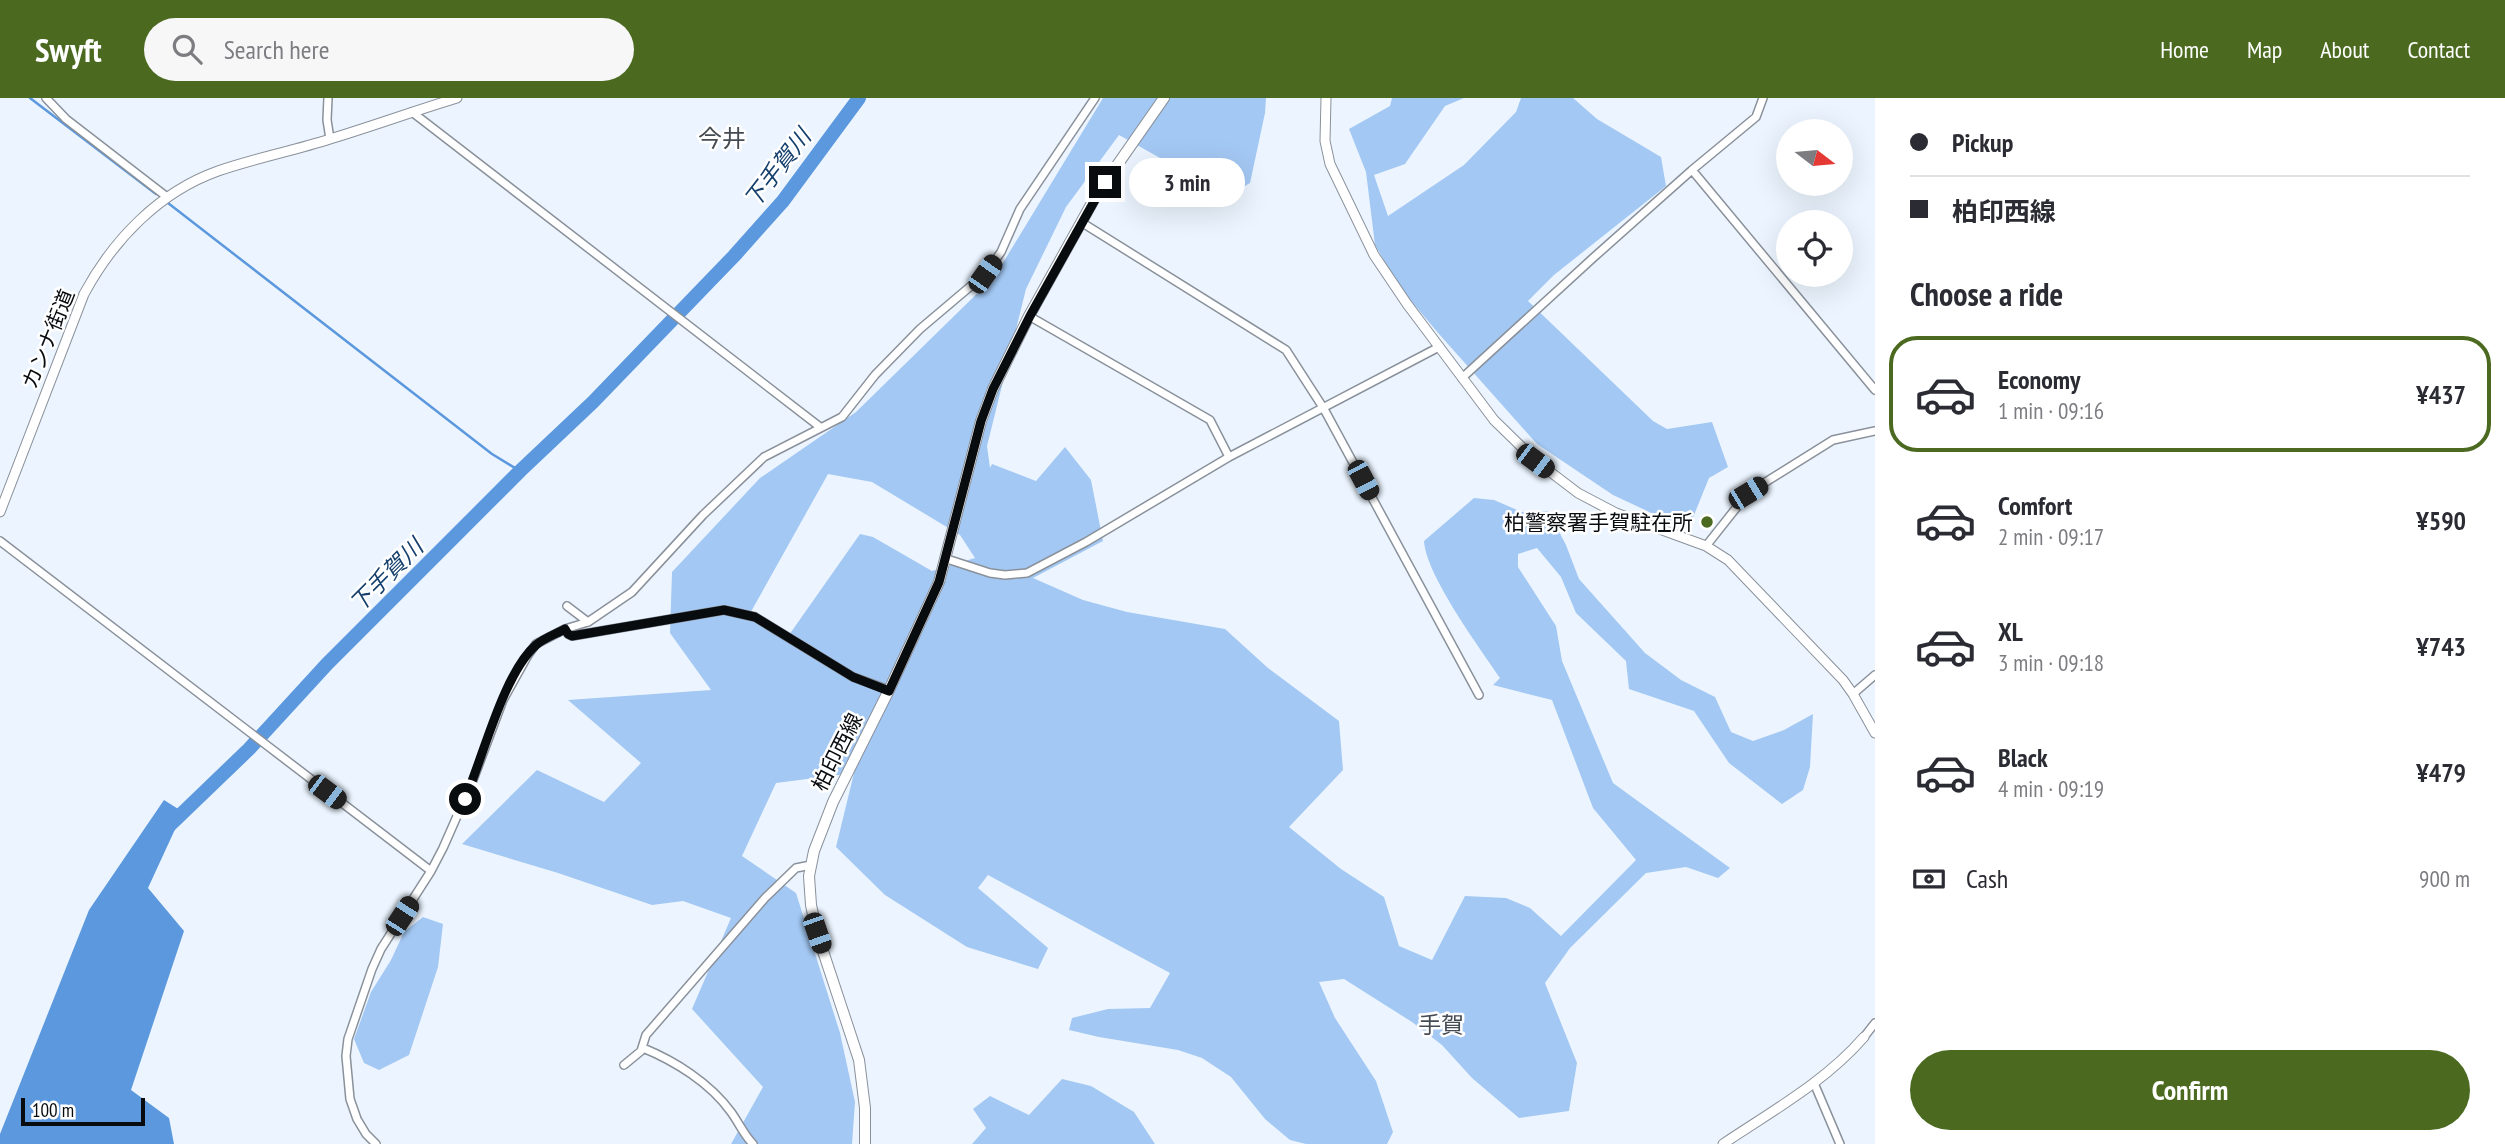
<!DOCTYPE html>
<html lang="en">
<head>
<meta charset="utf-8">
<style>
  body { margin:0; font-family:"PT Sans Narrow","Noto Sans JP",sans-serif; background:#f7f7f7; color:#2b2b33; height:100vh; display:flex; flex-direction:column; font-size:26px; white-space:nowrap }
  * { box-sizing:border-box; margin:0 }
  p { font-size:23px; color:#7c7c81 }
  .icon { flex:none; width:38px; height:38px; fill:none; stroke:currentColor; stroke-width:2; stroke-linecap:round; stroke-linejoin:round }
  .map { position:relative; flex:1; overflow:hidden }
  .panel { display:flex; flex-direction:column; background:#fff; width:630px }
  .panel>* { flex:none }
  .hud { display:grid; align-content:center; height:154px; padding:0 35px; background:#fff }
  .needle { width:46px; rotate:106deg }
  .fabs { position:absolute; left:1776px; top:21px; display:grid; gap:14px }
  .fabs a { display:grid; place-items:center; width:77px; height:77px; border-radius:50%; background:#fff; box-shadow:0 7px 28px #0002; font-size:35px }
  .scale { position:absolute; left:21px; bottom:18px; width:124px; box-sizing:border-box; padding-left:7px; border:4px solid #090c0f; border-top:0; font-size:19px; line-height:24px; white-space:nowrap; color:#090c0f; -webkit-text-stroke:5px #fff; paint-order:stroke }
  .end { position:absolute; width:32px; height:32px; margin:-16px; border:9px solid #090c0f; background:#fff; box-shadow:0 0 0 4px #fff }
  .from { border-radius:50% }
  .bubble { position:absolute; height:49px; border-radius:24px; background:#fff; box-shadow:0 7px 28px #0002; font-size:23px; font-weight:600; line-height:49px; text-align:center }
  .car { position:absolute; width:21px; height:42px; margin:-21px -10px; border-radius:9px; box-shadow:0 0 5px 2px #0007; background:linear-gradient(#222 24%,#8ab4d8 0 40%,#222 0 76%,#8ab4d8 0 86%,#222 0) }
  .hud b { display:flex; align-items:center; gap:24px; height:66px; font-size:26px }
  .hud b+b { border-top:2px solid #e1e1e2 }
  .hud i { width:18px; height:18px; background:#2b2b33 }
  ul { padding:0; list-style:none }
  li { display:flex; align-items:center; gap:21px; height:116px; margin:0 14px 10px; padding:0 21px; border:4px solid transparent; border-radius:28px }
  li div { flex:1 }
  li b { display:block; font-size:26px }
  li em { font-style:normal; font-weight:600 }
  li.current { border-color:#4b6a20 }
  li>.icon { width:63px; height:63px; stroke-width:1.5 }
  h2 { padding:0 35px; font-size:32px; line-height:84px }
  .pay { display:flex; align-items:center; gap:18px; height:77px; padding:0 35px; font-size:26px }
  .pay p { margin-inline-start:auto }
  .cta { display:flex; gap:14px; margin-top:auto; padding:14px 35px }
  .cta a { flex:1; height:80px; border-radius:42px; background:#4b6a20; color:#fff; font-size:28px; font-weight:600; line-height:80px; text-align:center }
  header { display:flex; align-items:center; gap:42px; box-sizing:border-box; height:98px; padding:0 35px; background:#4b6a20; color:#fff }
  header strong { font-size:33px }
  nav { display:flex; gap:38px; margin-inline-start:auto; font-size:24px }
  .search { width:490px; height:63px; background:#f7f7f7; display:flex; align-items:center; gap:18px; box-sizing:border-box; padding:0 24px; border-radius:38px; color:#7c7c81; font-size:26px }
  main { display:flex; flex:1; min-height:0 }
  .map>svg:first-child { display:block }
  .forest { fill:#a3c8f3; fill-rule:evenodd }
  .water { fill:#5c98de }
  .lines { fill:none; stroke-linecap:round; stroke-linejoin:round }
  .stream { stroke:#5c98de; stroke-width:2.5 }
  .river { stroke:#5c98de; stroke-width:14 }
  .minor-casing { stroke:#8a919b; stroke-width:10 }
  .tertiary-casing { stroke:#8a919b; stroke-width:11 }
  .secondary-casing { stroke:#8a919b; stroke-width:12 }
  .minor { stroke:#fff; stroke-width:7 }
  .tertiary { stroke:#fff; stroke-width:9 }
  .secondary { stroke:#fff; stroke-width:10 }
  .route { stroke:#090c0f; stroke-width:9 }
  .poi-dot { fill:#4b6a20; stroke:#fff; stroke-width:2.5 }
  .labels { text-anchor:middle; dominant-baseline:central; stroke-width:5; stroke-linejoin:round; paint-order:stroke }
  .street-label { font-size:21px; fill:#090c0f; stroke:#fff }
  .poi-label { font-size:21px; fill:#090c0f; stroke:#fff; text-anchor:end }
  .water-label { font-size:23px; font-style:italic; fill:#153f6c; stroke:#fff }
  .neighbourhood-label { font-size:23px; fill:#444b53; stroke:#fff }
  .quarter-label { font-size:24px; fill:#444b53; stroke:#fff }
</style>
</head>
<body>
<header>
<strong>Swyft</strong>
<div class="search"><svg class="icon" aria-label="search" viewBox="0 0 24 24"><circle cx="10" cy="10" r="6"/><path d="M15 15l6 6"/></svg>Search here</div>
<nav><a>Home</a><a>Map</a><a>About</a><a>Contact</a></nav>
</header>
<main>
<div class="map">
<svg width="1875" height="1046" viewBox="0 0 1875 1046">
  <rect width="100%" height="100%" fill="#ecf5ff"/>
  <!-- forest -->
  <path class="forest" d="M1103 0H1266L1265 15 1250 85 1228 98 1119 37 1066 109 1026 191 987 348 990 370 992 366 1036 383 1065 349 1091 382 1103 443 1033 480 1083 502 1127 514 1225 531 1268 570 1339 623 1343 672 1289 729 1341 771 1384 799 1399 848 1432 862 1465 798 1506 800 1530 810 1561 838 1636 762 1593 710 1552 602 1493 587 1500 580C1479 549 1426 477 1424 443L1474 400 1494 402 1522 414 1548 413 1566 447 1579 481 1645 555 1681 582 1715 599 1731 634 1753 643 1784 632 1813 616 1810 669 1803 692 1782 706 1729 665 1694 613 1629 591 1626 563 1576 515 1561 479 1537 450 1518 456V469L1556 528 1562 563 1613 685 1730 770 1718 780 1686 769 1646 775 1570 850 1545 885 1577 965 1569 1013 1519 1020 1472 980 1442 947 1412 924 1344 881 1319 884 1335 920 1376 983 1393 1034 1387 1046H1306L1290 1042 1265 1021 1231 979 1202 960 1178 952 1099 939 1069 932 1072 920 1108 911 1150 910 1170 875 988 777 978 790 1048 850 1038 871 967 849 885 797 836 749 854 675 776 685 742 758 796 795 840 935 855 1004 852 1046H731L763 989 692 911 731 820 683 803 652 807 558 775 462 746 537 672 604 704 641 665 568 602 711 592 670 535 672 474 760 380 856 314 995 178ZM828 376 872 384 960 437 975 460 932 473 873 439 860 436 789 537 748 519Z
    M1392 0H1464L1445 8 1405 66 1374 77 1388 118 1464 67 1516 14 1521 0H1573L1597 21 1661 59 1666 88 1554 177 1528 203 1653 323 1667 331 1712 324 1728 369 1709 380 1692 422 1675 426 1613 397 1537 346 1439 236 1401 191 1375 147 1366 74 1349 31 1390 8Z
    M423 819 443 826 438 869 409 957 379 972 364 965 354 941 371 894 391 862 404 834Z
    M1062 981 1091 988 1134 1014 1155 1046H972L986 1030 973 1011 990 998 1029 1017Z"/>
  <!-- water -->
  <path class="water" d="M164 702 183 714 148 790 184 833 131 992 169 1020 174 1046H0V1036L89 812Z"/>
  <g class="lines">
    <!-- stream -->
    <path class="stream" d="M30 0 156 96
      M168 105 492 356 520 373"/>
    <!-- river -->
    <path class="river" d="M170 727 249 651 327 566 520 373 593 304 734 158 783 103 859 0"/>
    <!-- minor casing -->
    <g class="minor-casing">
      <path id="minor" d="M46 0 66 21 167 99
        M328 0 327 22 330 41
        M412 14 820 329
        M1692 72 1875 292
        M1081 124 1286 252 1324 311 1479 597
        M1029 218 1210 322 1229 359
        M1462 280 1593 160 1692 72 1756 19 1763 0
        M0 443 431 773
        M1706 448 1748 395 1833 342 1875 333
        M947 461 990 475 1005 477 1027 475 1086 444 1229 359 1439 249
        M567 508 588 524
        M565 531 568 536 572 538 724 512 755 519 853 579 889 592
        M1853 596 1875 577
        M1864 939 1875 925
        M643 950C675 963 710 985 731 1014 739 1025 744 1037 753 1046
        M624 967 641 953 646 937 765 800 796 770 811 767
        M1814 985 1840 1046
        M376 1046 366 1036 357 1021 350 1001 346 958 348 941 372 871 381 851 431 773 443 750 473 682 503 602 528 557 536 546 565 531 588 524 632 494 703 417 764 359 842 319 875 277 920 231 985 176 1001 154 1020 111 1095 0"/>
    </g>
    <!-- tertiary casing -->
    <g class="tertiary-casing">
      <path id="tertiary" d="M1326 0 1325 43 1330 66 1374 157 1407 206 1494 322 1536 363 1578 395 1616 415 1706 448 1728 462 1843 582 1853 596 1875 635
        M0 414 84 196C113 142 159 94 218 73 255 60 293 53 330 41 373 28 414 13 457 0
        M1723 1046C1772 1013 1825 984 1864 939"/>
    </g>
    <!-- secondary casing -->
    <g class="secondary-casing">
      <path id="secondary" d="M865 1046V1010L859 962 817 835 811 807 809 778 814 753 833 704 889 592 939 484 981 323 993 291 1029 218 1097 96 1164 0"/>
    </g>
    <!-- minor -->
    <use href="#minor" class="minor"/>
    <!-- tertiary -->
    <use href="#tertiary" class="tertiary"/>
    <!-- secondary -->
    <use href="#secondary" class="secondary"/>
  </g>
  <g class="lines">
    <!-- route -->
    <path class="route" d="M465 701C483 660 503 576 536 547 544 540 556 536 565 531L568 536 572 538 724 512 755 519 853 579 889 593 939 484 981 323 993 291 1030 218 1105 84"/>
  </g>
  <!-- markers -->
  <circle class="poi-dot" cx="1707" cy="424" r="7"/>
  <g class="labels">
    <!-- street labels -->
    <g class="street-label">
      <text transform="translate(48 241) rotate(-68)">カンナ街道</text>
      <text transform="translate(837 654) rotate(-63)">柏印西線</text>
    </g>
    <!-- poi labels -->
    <g class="poi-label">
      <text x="1693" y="424">柏警察署手賀駐在所</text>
    </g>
    <!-- water labels -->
    <g class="water-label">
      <text transform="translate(777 70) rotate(-52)">下手賀川</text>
      <text transform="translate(386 477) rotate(-45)">下手賀川</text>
    </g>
    <!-- neighbourhood labels -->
    <g class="neighbourhood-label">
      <text x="1441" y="926">手賀</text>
    </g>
    <!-- quarter labels -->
    <g class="quarter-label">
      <text x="722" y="40">今井</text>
    </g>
  </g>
</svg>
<div class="fabs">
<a><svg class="needle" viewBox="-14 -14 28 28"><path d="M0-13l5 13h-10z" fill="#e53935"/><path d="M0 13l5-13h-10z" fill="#7c7c81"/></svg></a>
<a><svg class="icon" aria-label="locate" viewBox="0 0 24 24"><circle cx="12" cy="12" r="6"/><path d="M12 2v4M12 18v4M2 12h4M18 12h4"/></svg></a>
</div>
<div class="scale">100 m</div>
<i class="end from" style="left:465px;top:701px"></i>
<i class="end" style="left:1105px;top:84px"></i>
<div class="bubble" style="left:1129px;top:60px;width:116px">3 min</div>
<i class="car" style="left:985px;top:176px;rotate:35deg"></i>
<i class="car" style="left:1535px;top:363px;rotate:127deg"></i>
<i class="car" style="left:1363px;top:382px;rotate:152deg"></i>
<i class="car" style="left:1748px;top:395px;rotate:59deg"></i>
<i class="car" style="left:327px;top:694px;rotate:127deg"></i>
<i class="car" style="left:402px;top:818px;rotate:33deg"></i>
<i class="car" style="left:817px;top:835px;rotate:161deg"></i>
</div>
<section class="panel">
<div class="hud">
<b><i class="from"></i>Pickup</b>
<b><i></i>柏印西線</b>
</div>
<h2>Choose a ride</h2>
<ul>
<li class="current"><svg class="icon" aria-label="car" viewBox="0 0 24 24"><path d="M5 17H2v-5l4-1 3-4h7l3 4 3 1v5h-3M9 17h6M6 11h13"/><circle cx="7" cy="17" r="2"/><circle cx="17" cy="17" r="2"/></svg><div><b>Economy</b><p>1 min · 09:16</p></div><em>¥437</em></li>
<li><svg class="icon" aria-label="car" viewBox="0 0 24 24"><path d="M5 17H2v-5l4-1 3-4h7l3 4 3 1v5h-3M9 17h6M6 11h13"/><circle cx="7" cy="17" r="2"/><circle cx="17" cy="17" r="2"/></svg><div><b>Comfort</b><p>2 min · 09:17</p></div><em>¥590</em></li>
<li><svg class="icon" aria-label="car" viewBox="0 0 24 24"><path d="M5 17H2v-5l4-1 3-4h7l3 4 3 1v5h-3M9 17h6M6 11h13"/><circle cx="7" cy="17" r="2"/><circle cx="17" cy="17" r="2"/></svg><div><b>XL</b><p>3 min · 09:18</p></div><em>¥743</em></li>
<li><svg class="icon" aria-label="car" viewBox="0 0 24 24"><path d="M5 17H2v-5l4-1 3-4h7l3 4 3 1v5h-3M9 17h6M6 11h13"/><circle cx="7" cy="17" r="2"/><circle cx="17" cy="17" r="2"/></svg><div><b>Black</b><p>4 min · 09:19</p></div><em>¥479</em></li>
</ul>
<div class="pay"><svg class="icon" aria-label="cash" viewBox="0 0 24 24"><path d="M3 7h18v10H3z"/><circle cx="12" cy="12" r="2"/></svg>Cash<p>900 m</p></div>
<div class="cta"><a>Confirm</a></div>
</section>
</main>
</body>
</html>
